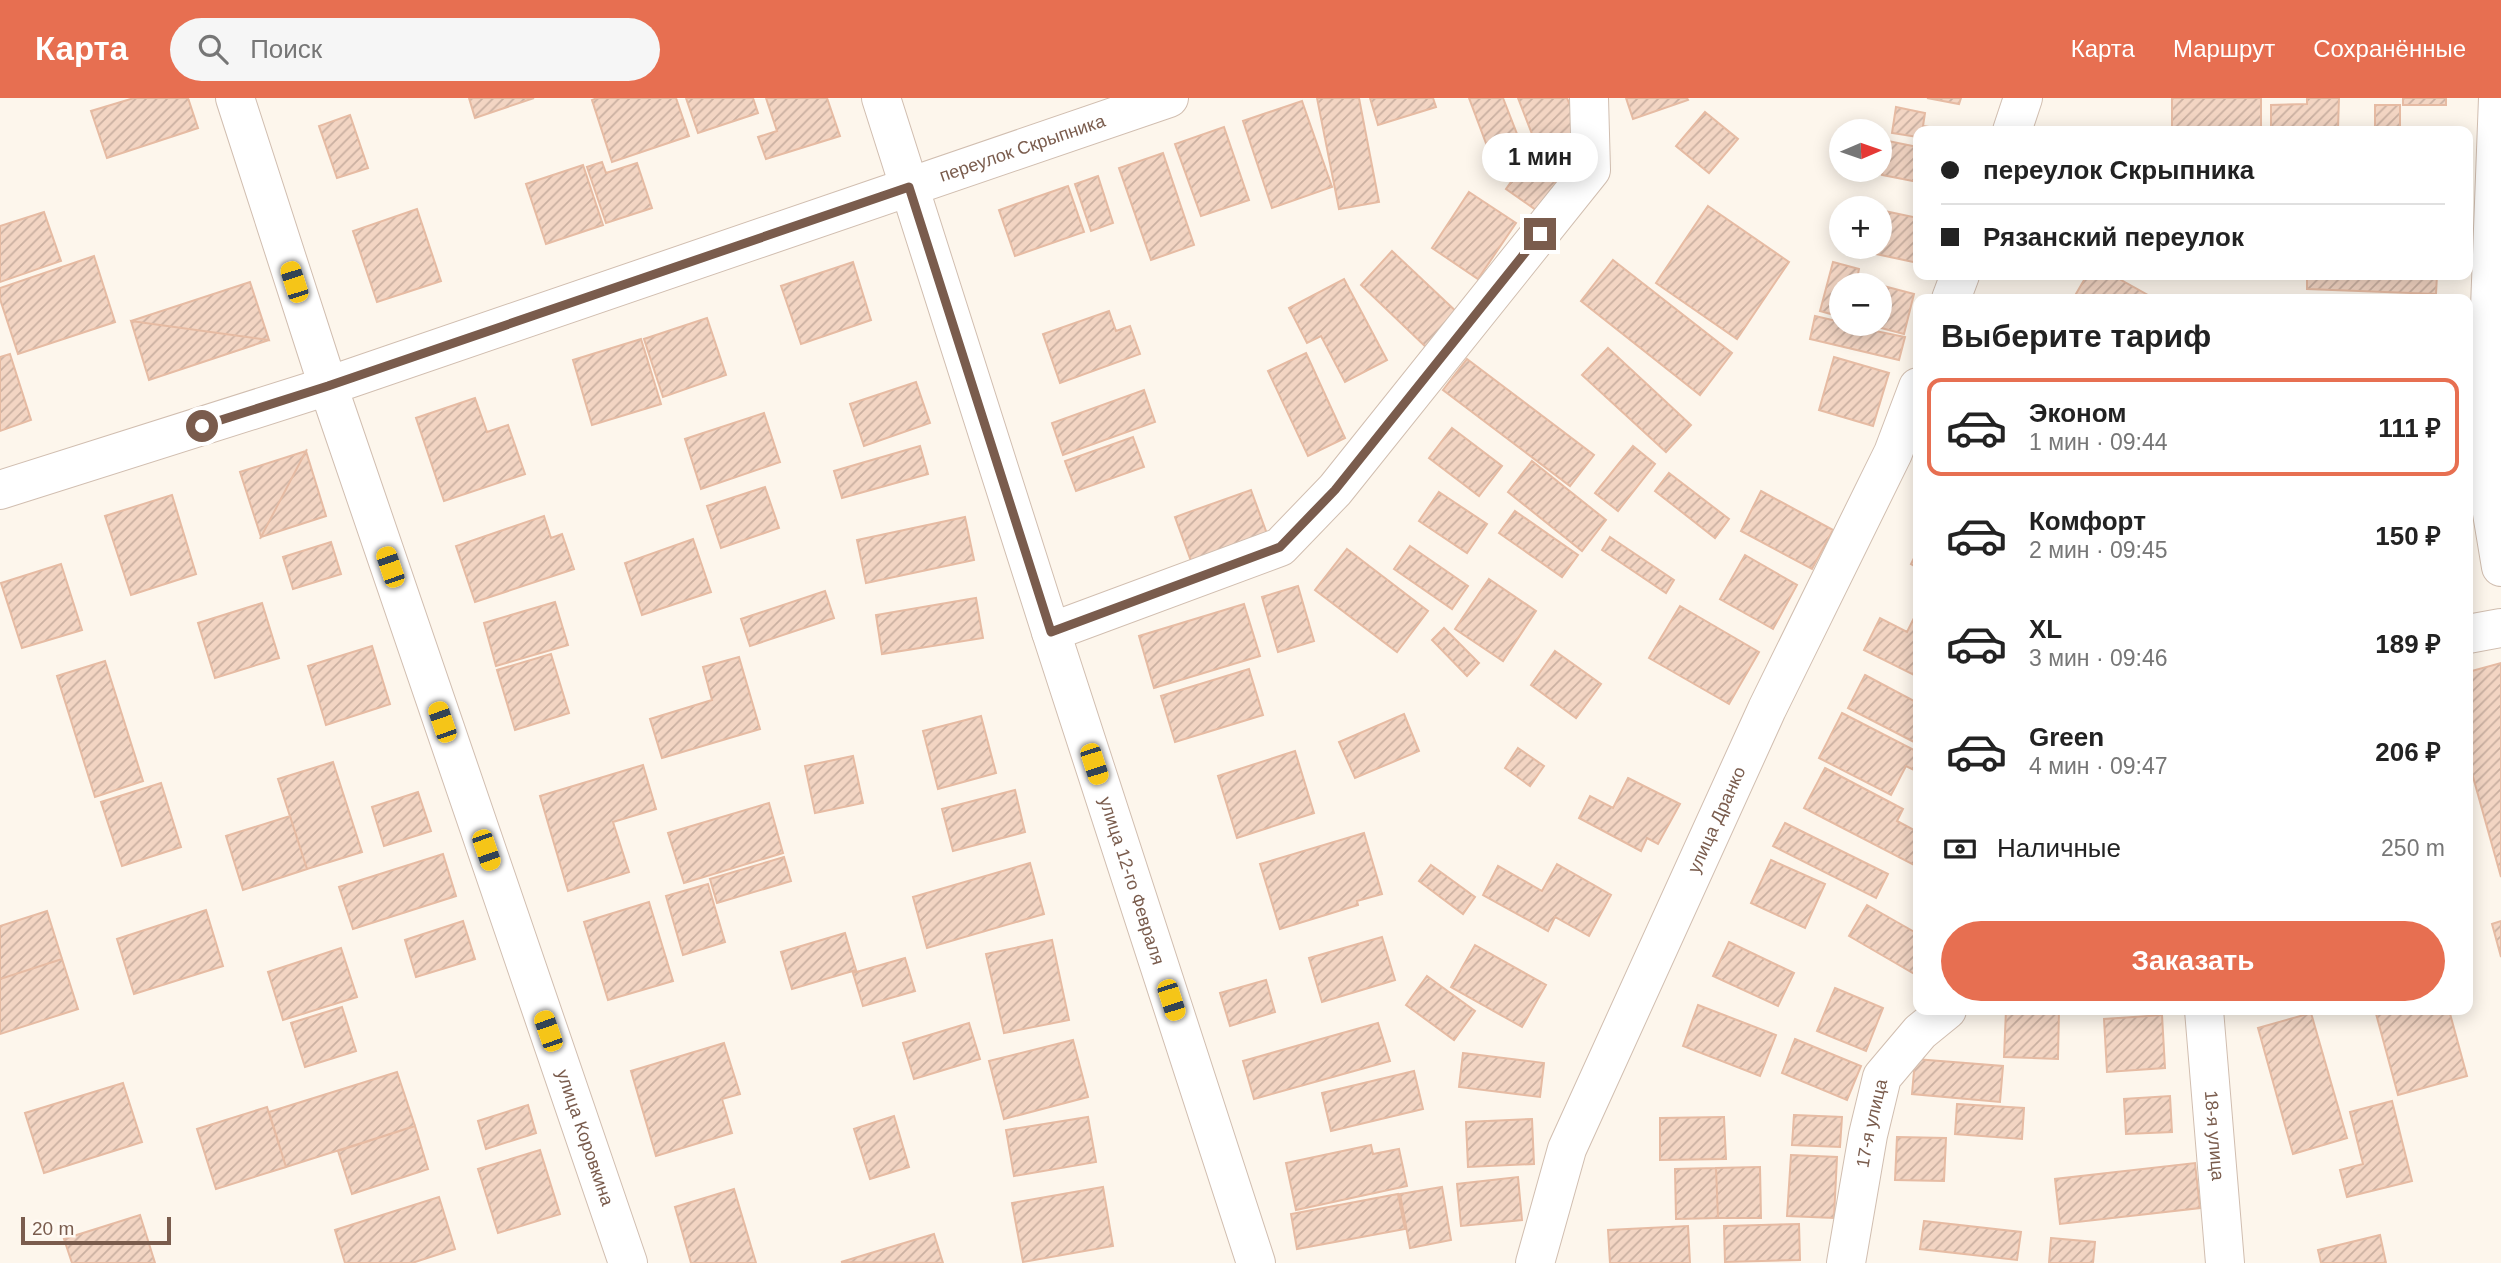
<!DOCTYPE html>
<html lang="ru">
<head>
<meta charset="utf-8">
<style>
  body { margin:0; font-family:Arial,sans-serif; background:#f6f6f6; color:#222; height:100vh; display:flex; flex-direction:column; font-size:26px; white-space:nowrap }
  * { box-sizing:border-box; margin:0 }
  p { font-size:23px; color:#767676 }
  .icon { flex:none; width:38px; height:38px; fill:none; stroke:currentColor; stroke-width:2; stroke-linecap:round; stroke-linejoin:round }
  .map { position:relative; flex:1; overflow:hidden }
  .sheet { position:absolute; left:1913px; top:196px; width:560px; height:721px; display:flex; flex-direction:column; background:#fff; border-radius:14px; box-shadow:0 4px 18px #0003 }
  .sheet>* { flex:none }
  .hud { position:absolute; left:1913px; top:28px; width:560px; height:154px; border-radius:14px; box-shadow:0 4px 18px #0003; display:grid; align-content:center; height:154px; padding:0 28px; background:#fff }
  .needle { width:46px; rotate:88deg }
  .fabs { position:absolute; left:1829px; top:21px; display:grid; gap:14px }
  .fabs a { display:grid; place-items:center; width:63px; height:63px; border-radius:50%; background:#fff; box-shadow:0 4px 18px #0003; font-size:35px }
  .scale { position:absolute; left:21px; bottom:18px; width:150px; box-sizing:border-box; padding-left:7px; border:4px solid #7a5c4d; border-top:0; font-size:19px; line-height:24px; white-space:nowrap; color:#7a5c4d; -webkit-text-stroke:5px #fffaf3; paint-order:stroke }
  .end { position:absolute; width:32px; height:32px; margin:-16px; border:9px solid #7a5c4d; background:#fff; box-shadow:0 0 0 4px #fff }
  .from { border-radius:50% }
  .bubble { position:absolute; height:49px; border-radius:24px; background:#fff; box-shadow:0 4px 18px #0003; font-size:23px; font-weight:800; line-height:49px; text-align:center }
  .car { position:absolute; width:21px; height:42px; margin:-21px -10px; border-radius:9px; box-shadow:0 0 5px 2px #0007; background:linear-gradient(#f5c518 24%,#345 0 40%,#f5c518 0 76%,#345 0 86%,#f5c518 0) }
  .hud b { display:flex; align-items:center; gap:24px; height:66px; font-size:26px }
  .hud b+b { border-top:2px solid #e0e0e0 }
  .hud i { width:18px; height:18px; background:#222 }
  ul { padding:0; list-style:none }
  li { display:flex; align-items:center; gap:21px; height:98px; margin:0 14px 10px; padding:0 14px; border:4px solid transparent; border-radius:14px }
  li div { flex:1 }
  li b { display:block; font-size:26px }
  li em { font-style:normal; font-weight:800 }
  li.active { border-color:#e76f51 }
  li>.icon { width:63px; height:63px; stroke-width:1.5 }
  h2 { padding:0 28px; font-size:32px; line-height:84px }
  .pay { display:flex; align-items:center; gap:18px; height:77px; padding:0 28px; font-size:26px }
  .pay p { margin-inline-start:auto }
  .button { display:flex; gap:14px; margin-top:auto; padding:14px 28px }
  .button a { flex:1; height:80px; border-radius:42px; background:#e76f51; color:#fff; font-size:28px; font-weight:800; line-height:80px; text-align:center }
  header { display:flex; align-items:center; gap:42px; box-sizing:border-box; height:98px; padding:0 35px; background:#e76f51; color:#fff }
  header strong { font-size:33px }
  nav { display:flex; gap:38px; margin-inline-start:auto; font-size:24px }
  .search { width:490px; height:63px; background:#f6f6f6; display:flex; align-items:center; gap:18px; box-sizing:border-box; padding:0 24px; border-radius:38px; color:#767676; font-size:26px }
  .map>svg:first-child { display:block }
  .building { fill:url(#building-hatch); stroke:#e6bba3; stroke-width:2 }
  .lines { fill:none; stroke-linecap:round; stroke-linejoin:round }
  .street-casing { stroke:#d1beb0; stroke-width:40 }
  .street { stroke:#fff; stroke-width:38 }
  .route { stroke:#7a5c4d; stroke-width:9 }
  .labels { text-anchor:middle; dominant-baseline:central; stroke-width:5; stroke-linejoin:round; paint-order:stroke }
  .street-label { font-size:18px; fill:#7a5c4d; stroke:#fffaf3 }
</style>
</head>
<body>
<header>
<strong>Карта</strong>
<div class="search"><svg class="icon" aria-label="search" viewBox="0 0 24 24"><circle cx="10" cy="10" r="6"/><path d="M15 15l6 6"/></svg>Поиск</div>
<nav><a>Карта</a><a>Маршрут</a><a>Сохранённые</a></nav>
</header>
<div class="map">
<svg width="2501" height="1165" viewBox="0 0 2501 1165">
  <defs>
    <pattern id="building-hatch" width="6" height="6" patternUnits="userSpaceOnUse" patternTransform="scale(1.75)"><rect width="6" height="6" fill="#f3d5c3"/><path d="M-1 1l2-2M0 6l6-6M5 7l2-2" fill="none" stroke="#cab0a1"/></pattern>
  </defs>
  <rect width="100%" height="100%" fill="#fdf6ec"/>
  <!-- building -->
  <path class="building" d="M134 0H188L198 30 107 60 91 13Z
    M469 0H534L475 20Z
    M597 0H676L689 38 612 64 592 2Z
    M686 0H753L758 15 698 35Z
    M766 0H827L840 38 766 61 758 39 777 33Z
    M1317 0H1359L1379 104 1339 111Z
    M1370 0H1433L1436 9 1378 27Z
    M1469 0H1503L1517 36 1487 48Z
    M1518 0H1567L1582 38 1539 54Z
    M1626 0H1687L1688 2 1633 21Z
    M1927 0H1961L1959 6Z
    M2172 0H2261V31H2172Z
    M2307 0H2339L2338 31H2271V7L2307 6Z
    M2403 0H2446V7H2403Z
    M1302 3 1332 89 1272 110 1243 23Z
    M2375 7H2400V33H2375Z
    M1896 9 1925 15 1923 28 1953 33H1918V39L1892 35Z
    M1705 14 1738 41 1709 75 1676 48Z
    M350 17 368 70 337 80 319 28Z
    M1224 29 1249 102 1201 118 1175 46Z
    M1888 43 1918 49V84L1882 77Z
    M1163 55 1194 147 1151 162 1119 70Z
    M1526 63 1556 85 1536 112 1506 91Z
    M602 64 606 75 637 65 652 110 606 125 587 69Z
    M583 67 603 127 546 146 526 86Z
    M1098 78 1113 125 1091 133 1075 86Z
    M1068 88 1084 134 1015 158 999 112Z
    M1469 94 1516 125 1478 181 1432 150Z
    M1849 105 1872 110H1848Z
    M1708 108 1789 164 1737 241 1656 185Z
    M417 111 441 183 377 204 353 133Z
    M1880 112 1918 120V165L1843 149H1880Z
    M44 114 61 163 0 184V128Z
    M1392 153 1460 217 1428 251 1361 187Z
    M94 158 115 224 18 256 0 201V190Z
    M1613 162 1732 255 1700 297 1581 203Z
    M853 164 871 222 801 246 781 188Z
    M1833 164 1859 171 1857 181 1914 196 1904 236 1866 226H1880V187H1841V219L1820 213Z
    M2087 177H2112L2155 201H2073Z
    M2186 177H2276V180L2186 181Z
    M2307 177H2437L2436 196 2307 191Z
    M1344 181 1387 262 1345 284 1321 238 1307 245 1289 210Z
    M250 184 269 242 131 223Z
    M1109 213 1116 233 1130 228 1140 256 1060 285 1043 236Z
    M1815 218 1841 224V226L1905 239 1899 262 1810 241Z
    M707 220 726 277 663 299 644 241Z
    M131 223 269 242 149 282Z
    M641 241 661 306 592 327 573 262Z
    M1608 250 1691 327 1666 354 1582 277Z
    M1306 255 1345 340 1308 358 1268 273Z
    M10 256 31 322 0 333V259Z
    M1834 259 1889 275 1873 328 1819 312Z
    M1467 261 1594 357 1570 388 1443 292Z
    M916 284 930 325 864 348 850 306Z
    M1144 292 1155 324 1063 357 1052 325Z
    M475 300 487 334 508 327 525 376 444 403 416 320Z
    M764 315 780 364 701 391 685 341Z
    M1452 330 1502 368 1479 398 1429 360Z
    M1133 339 1144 369 1076 393 1065 363Z
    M920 348 928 376 842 400 834 373Z
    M1633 348 1655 366 1618 413 1595 395Z
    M306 353 326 418 261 439Z
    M306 353 261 439 240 374Z
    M1532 363 1606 422 1582 453 1508 394Z
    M1669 375 1729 421 1715 440 1655 393Z
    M765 389 779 430 721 450 707 408Z
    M1251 392 1267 436 1191 463 1175 419Z
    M1761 393 1833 432 1812 471 1741 433Z
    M1439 394 1487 426 1467 455 1419 423Z
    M172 397 196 476 131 497 105 418Z
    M1515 413 1578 457 1562 479 1499 435Z
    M544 418 551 440 562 436 574 471 475 504 456 448Z
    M965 419 974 462 866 485 857 442Z
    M1610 439 1674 482 1666 495 1602 452Z
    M693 441 711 494 642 517 625 465Z
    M331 444 341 476 293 491 283 459Z
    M1410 448 1468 488 1452 511 1394 471Z
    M1347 451 1428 513 1397 554 1315 492Z
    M1918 452V470L1911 466Z
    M1745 457 1797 487 1773 531 1720 501Z
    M61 466 82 532 22 550 1 485Z
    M1489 481 1536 513 1503 563 1455 531Z
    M1298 488 1314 543 1278 554 1262 499Z
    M825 493 834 520 750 548 741 521Z
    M976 500 983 540 882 556 876 517Z
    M555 504 568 547 496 568 484 525Z
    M262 505 279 560 215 580 198 525Z
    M1244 506 1260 558 1154 590 1139 538Z
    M1680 508 1759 554 1729 606 1649 560Z
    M1918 512V579L1864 552 1880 520 1907 534Z
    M1444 530 1479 565 1467 578 1432 542Z
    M372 548 390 606 326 627 308 568Z
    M1555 553 1601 586 1576 620 1531 587Z
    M551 556 569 615 515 632 497 572Z
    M739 559 760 631 662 660 650 621 712 602 703 569Z
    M105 563 143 683 95 699 57 578Z
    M2501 565V779L2468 661V574Z
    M1249 571 1263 617 1175 644 1161 598Z
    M1865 577 1918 605V646L1848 610Z
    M1842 615 1918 654V674L1906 668 1891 697 1819 660Z
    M1404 616 1419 653 1355 680 1339 644Z
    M981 618 996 675 938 691 923 633Z
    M1518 650 1544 668 1530 688 1505 670Z
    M1295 653 1314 715 1237 740 1218 678Z
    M853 658 863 705 815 715 805 668Z
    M333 664 362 754 307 771 278 681Z
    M643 667 656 711 613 724 629 774 568 793 540 698Z
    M1825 670 1903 711 1897 723 1918 734V759L1914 767 1804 710Z
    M1628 680 1680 706 1658 746 1647 740 1641 753 1579 720 1590 698 1613 710Z
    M161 685 181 749 122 768 101 704Z
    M1015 692 1025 734 953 753 942 711Z
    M418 694 431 733 384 748 372 709Z
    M769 705 783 755 684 785 668 735Z
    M290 718 307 771 243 792 226 738Z
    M1785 725 1888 776 1876 800 1773 748Z
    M1364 735 1382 796 1357 803 1358 807 1280 831 1260 766Z
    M443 756 456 798 353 831 339 789Z
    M784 759 791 783 717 805 710 781Z
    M1771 762 1825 786 1805 830 1751 805Z
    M1030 765 1044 816 927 850 913 799Z
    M1557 766 1611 797 1589 838 1555 819 1548 833 1483 797 1498 768 1542 793Z
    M1431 767 1475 799 1463 816 1419 783Z
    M708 786 725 844 683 857 666 798Z
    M649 804 673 883 608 902 584 824Z
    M1867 807 1918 836V878L1849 838Z
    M206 812 223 868 134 896 117 841Z
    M47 813 62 861 0 881V828Z
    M463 823 475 861 416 879 405 842Z
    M2501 823V859L2492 826Z
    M845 835 856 872 792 891 781 854Z
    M1382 839 1395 882 1322 904 1309 860Z
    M1052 842 1069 922 1004 935 986 856Z
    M1729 844 1794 875 1778 908 1713 878Z
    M1475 847 1546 887 1522 929 1451 889Z
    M341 850 357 899 283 922 268 874Z
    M905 860 915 893 863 908 853 875Z
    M62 861 78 911 0 936V881Z
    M1427 878 1475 913 1454 942 1406 907Z
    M1266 882 1275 914 1230 928 1220 895Z
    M1835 890 1883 910 1866 953 1817 933Z
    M1698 907 1776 937 1760 978 1683 948Z
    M342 909 356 953 305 969 291 925Z
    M2006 912H2059L2058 961 2004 959Z
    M2375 912H2449L2467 978 2398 997Z
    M2311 915 2347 1040 2293 1056 2258 930Z
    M2162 917 2165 970 2107 974 2104 921Z
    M969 925 980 961 914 981 903 945Z
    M1378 925 1390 963 1254 1001 1243 963Z
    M1795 941 1861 968 1847 1002 1782 975Z
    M1073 942 1088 999 1004 1021 989 963Z
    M724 945 740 996 722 1001 732 1035 656 1058 631 973Z
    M1463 955 1544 965 1540 999 1459 989Z
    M1915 961 2003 968 2000 1004 1912 996Z
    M1414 973 1423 1011 1331 1033 1322 995Z
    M397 974 415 1028 286 1069 269 1014Z
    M123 985 142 1044 44 1075 25 1015Z
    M2170 998 2172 1034 2126 1036 2124 1001Z
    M2392 1003 2412 1083 2347 1099 2340 1072 2363 1066 2350 1014Z
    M1957 1006 2024 1010 2022 1041 1955 1036Z
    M528 1007 536 1035 486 1051 478 1023Z
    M267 1009 286 1069 216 1091 197 1031Z
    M1794 1017 1842 1019 1840 1049 1792 1047Z
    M894 1018 909 1069 870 1081 854 1031Z
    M1088 1019 1096 1064 1014 1078 1006 1032Z
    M1724 1019 1726 1061 1660 1062V1020Z
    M1532 1021 1534 1066 1468 1069 1466 1024Z
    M415 1028 428 1071 352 1096 338 1053Z
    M1897 1039 1946 1040 1944 1083 1895 1082Z
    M1371 1047 1373 1056 1399 1051 1407 1088 1296 1112 1286 1065Z
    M540 1052 560 1116 498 1135 478 1071Z
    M1791 1057 1837 1059 1834 1120 1787 1118Z
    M2195 1065 2200 1110 2060 1126 2055 1081Z
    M1760 1069 1761 1120H1718L1716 1070Z
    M1716 1070 1718 1120 1676 1121 1675 1071Z
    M1518 1079 1522 1122 1461 1128 1457 1086Z
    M1103 1089 1113 1148 1023 1164 1012 1105Z
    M1442 1089 1451 1142 1410 1150 1400 1096Z
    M734 1091 756 1165H691L675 1109Z
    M1398 1096 1405 1131 1297 1151 1291 1116Z
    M439 1099 455 1151 412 1165H345L335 1132Z
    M140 1117 155 1165H72L64 1141Z
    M1924 1123 2021 1134 2017 1162 1920 1151Z
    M1799 1126 1800 1162 1725 1164 1724 1128Z
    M1688 1128 1690 1165H1610L1608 1132Z
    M934 1136 943 1165 841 1164Z
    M2380 1137 2386 1165H2321L2318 1152Z
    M2051 1140 2095 1144 2093 1165H2049Z"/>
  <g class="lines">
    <!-- street casing -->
    <g class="street-casing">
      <g id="street">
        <path id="s1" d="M235 0 328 288 628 1165"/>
        <path id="s2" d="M881 0 1051 534 1256 1165"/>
        <path d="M2498 0 2484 367 2501 469"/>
        <path d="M2012 33 2023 0"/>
        <path d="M1951 201 1960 177"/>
        <path id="s3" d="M0 392 328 288 1169 0"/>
        <path d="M1051 534 1280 449 1335 392 1591 72 1589 0"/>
        <path d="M2468 536 2501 530"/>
        <path id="s4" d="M2204 912 2225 1165"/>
        <path id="s5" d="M1535 1165 1567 1051 1767 611 1893 355 1918 289"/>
        <path id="s6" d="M1846 1165 1868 1037 1882 979 1920 934 1947 912"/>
      </g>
    </g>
    <!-- street -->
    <use href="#street" class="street"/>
  </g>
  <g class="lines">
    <!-- route -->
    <path class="route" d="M202 328 328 288 909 89 1051 534 1280 449 1335 392 1540 136"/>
  </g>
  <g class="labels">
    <!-- street labels -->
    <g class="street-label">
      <text stroke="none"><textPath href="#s3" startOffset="1078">переулок Скрыпника</textPath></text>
      <text stroke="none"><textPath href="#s5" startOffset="480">улица Дранко</textPath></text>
      <text stroke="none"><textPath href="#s2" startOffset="822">улица 12-го Февраля</textPath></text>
      <text stroke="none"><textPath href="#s6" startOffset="142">17-я улица</textPath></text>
      <text stroke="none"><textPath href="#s4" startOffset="126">18-я улица</textPath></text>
      <text stroke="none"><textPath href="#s1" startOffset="1097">улица Коровкина</textPath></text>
    </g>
  </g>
</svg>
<div class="fabs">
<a><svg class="needle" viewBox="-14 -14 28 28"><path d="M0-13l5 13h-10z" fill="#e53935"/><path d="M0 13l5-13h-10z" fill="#767676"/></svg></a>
<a>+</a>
<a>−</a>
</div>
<div class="scale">20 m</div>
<i class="end from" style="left:202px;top:328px"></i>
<i class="end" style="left:1540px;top:136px"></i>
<div class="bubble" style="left:1482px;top:35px;width:116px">1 мин</div>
<i class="car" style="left:294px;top:184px;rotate:342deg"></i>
<i class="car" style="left:390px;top:469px;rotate:341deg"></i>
<i class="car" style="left:442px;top:624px;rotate:341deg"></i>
<i class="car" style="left:1094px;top:666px;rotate:162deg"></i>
<i class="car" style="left:486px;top:752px;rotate:161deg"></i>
<i class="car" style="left:1171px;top:902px;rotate:162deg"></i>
<i class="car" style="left:548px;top:933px;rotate:341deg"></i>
<div class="hud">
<b><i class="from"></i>переулок Скрыпника</b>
<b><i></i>Рязанский переулок</b>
</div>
<section class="sheet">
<h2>Выберите тариф</h2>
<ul>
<li class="active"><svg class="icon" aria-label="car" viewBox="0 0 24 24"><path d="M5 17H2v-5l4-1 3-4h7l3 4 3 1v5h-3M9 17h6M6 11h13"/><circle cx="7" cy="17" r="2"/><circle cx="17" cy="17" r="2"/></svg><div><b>Эконом</b><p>1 мин · 09:44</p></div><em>111 ₽</em></li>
<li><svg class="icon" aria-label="car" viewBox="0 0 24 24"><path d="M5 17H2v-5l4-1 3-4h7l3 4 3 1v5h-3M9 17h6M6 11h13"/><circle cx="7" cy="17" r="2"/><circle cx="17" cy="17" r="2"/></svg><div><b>Комфорт</b><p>2 мин · 09:45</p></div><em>150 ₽</em></li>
<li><svg class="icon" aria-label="car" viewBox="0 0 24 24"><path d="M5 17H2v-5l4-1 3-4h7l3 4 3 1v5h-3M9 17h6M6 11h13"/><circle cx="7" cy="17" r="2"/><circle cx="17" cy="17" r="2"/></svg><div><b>XL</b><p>3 мин · 09:46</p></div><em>189 ₽</em></li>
<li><svg class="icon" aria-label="car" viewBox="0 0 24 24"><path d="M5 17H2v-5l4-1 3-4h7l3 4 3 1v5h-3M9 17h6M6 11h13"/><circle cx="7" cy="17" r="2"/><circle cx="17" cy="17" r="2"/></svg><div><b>Green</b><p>4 мин · 09:47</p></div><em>206 ₽</em></li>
</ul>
<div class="pay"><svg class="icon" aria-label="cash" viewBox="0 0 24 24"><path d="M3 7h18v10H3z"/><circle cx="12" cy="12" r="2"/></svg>Наличные<p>250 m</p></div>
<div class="button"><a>Заказать</a></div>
</section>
</div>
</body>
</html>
